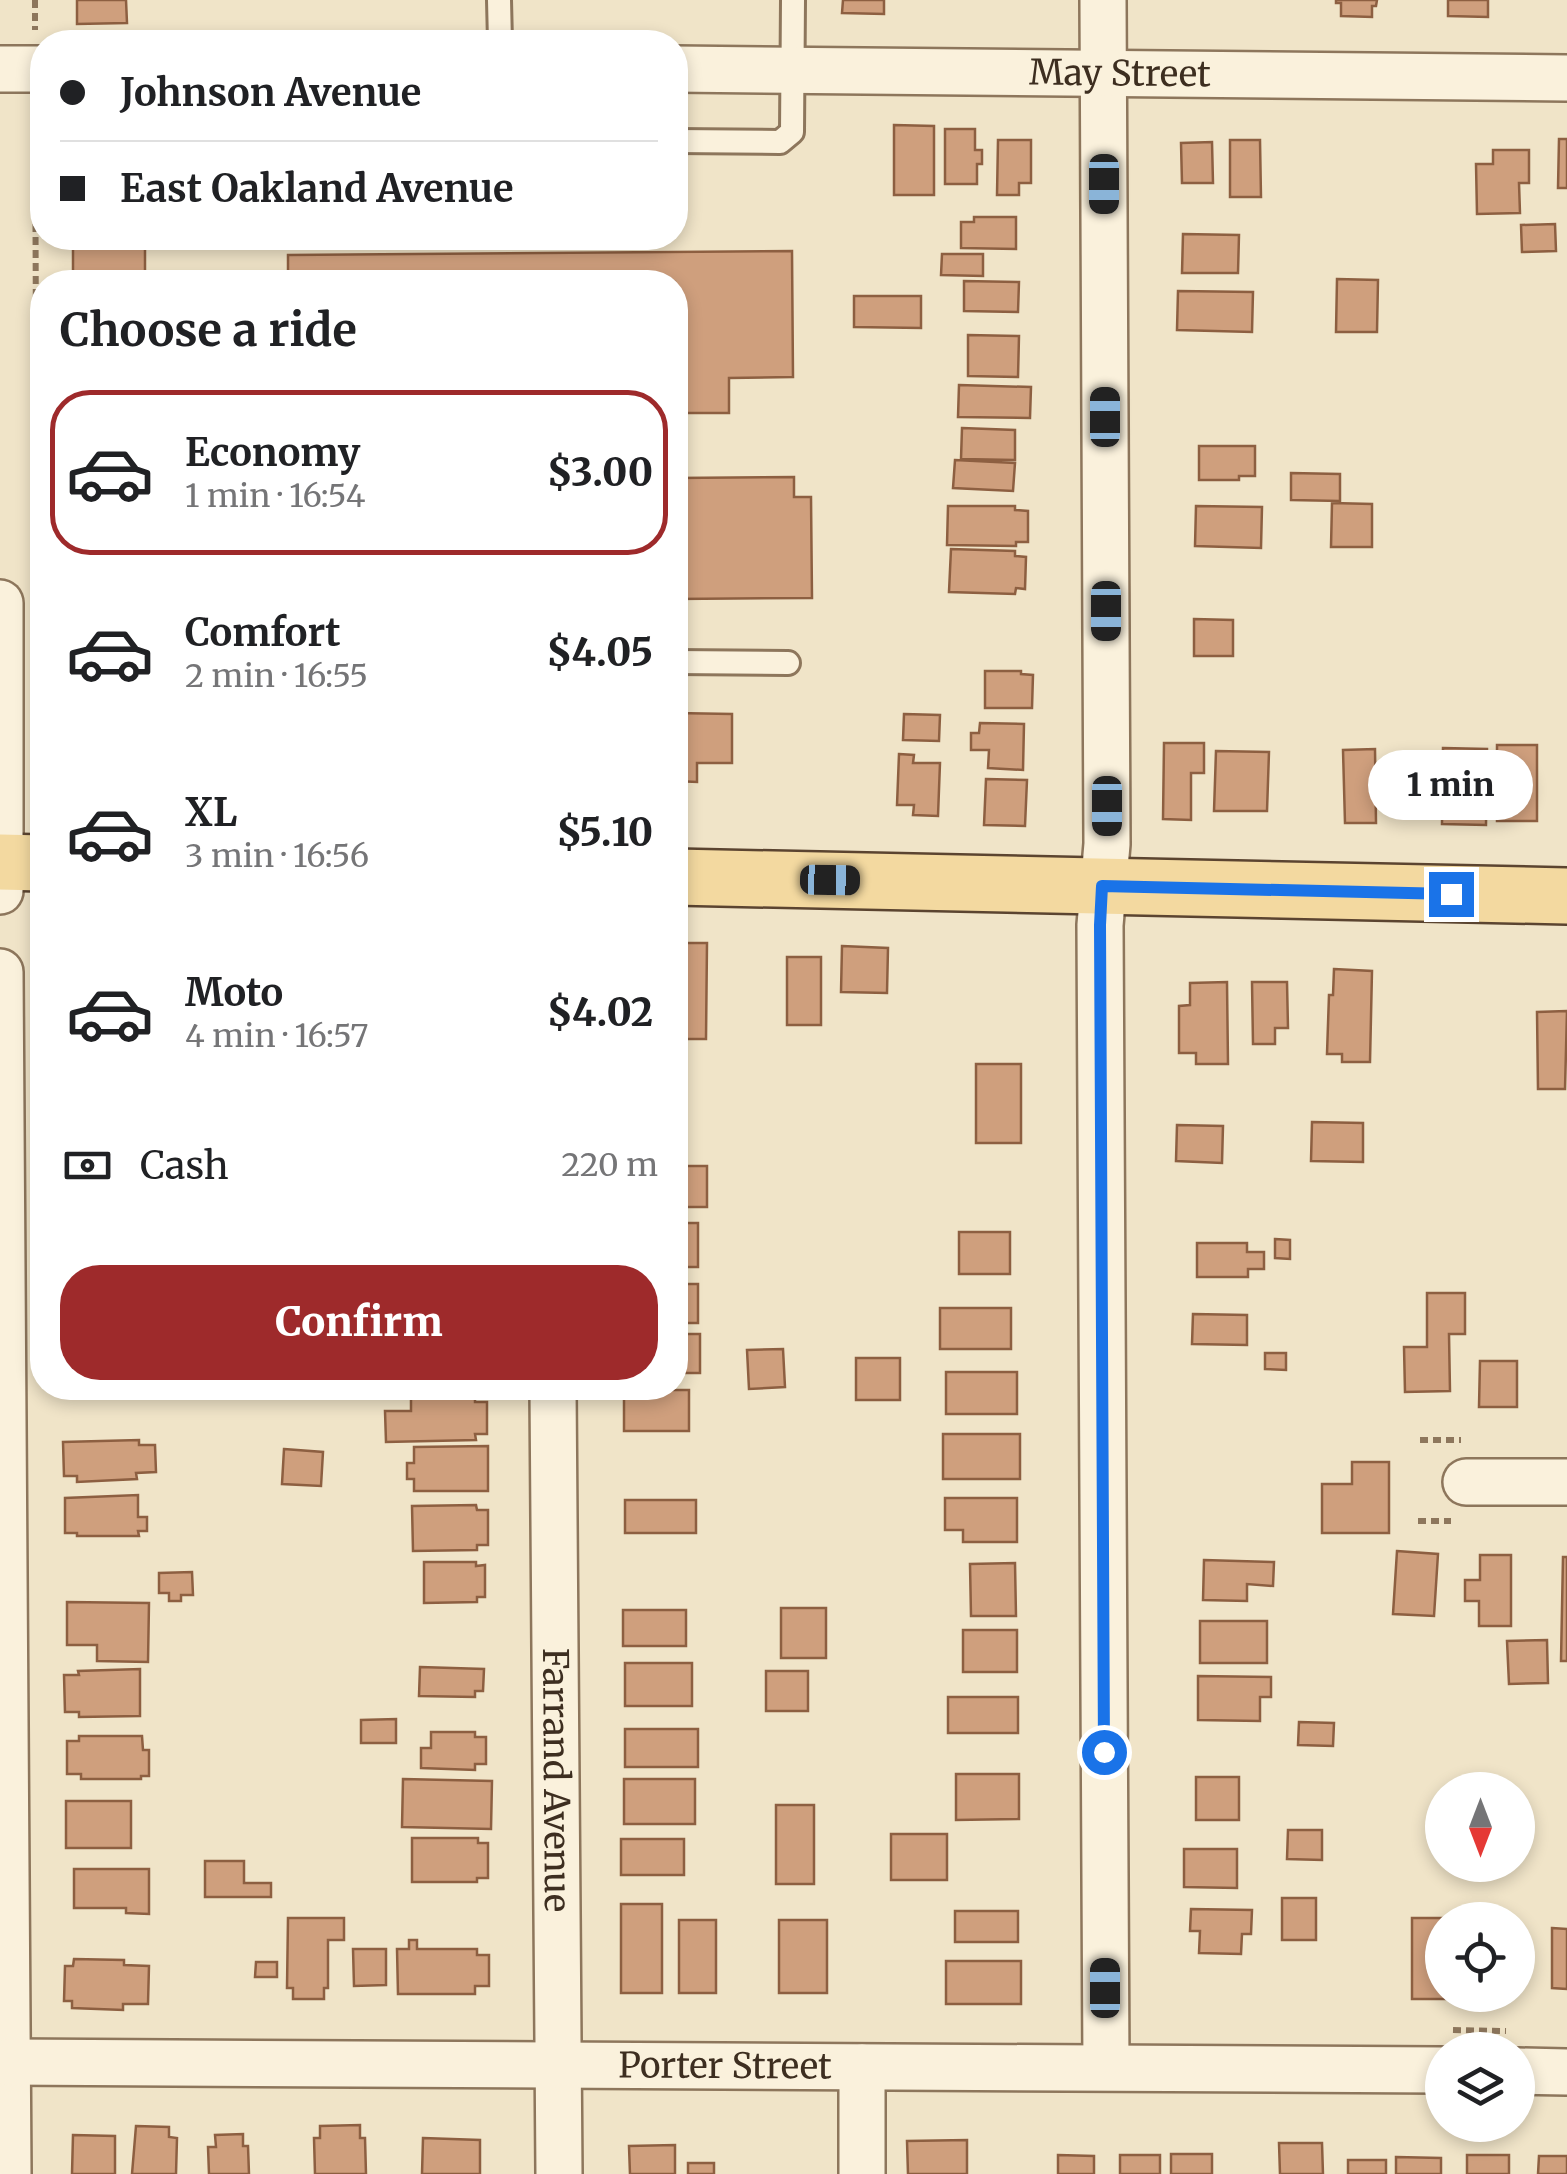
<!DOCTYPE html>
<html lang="en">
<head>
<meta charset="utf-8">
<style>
  body { margin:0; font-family:Merriweather,serif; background:#f2f2f2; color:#202124; height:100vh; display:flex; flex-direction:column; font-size:38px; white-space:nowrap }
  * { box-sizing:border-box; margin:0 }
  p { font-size:32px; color:#757577 }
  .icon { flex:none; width:55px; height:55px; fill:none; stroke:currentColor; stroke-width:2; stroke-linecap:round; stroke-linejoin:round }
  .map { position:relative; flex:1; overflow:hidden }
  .details { position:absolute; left:30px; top:270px; width:658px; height:1130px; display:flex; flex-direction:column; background:#fff; border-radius:40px; box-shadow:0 5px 15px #0003 }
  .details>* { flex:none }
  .hud { position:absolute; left:30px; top:30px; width:658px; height:220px; border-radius:40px; box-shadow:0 5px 15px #0003; display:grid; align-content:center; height:220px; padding:0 30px; background:#fff }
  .needle { width:65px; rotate:180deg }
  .buttons { position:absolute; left:1425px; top:1772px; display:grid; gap:20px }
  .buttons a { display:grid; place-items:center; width:110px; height:110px; border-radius:50%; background:#fff; box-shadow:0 5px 15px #0003; font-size:50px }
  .end { position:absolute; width:45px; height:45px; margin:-22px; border:12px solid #1a73e8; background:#fff; box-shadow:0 0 0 5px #fff }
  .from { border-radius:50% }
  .bubble { position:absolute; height:70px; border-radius:35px; background:#fff; box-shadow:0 5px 15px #0003; font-size:32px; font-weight:800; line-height:70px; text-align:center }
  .car { position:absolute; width:30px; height:60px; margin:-30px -15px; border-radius:12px; box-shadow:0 0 8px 2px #0007; background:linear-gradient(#222 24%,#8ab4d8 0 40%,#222 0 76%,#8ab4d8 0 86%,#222 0) }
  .hud b { display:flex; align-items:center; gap:35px; height:95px; font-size:38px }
  .hud b+b { border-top:2px solid #e0e0e0 }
  .hud i { width:25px; height:25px; background:#202124 }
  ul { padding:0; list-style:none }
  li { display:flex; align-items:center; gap:30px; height:165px; margin:0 20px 15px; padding:0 10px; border:5px solid transparent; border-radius:40px }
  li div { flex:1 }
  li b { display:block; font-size:38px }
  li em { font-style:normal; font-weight:800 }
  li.active { border-color:#9e2a2b }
  li>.icon { width:90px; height:90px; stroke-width:1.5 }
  h2 { padding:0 30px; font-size:45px; line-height:120px }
  .pay { display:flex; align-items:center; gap:25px; height:110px; padding:0 30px; font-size:38px }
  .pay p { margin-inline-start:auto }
  .primary-button { display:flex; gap:20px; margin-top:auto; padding:20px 30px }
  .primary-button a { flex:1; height:115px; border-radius:40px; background:#9e2a2b; color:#fff; font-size:40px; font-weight:800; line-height:115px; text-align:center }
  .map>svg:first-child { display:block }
  .building { fill:#cf9f7d; stroke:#8d5f41; stroke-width:2.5 }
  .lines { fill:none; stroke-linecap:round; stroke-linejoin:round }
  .service-casing { stroke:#8d765c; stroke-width:28 }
  .minor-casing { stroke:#8d765c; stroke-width:50 }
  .primary-casing { stroke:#5b4430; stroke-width:60 }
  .path { stroke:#8d765c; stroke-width:6; stroke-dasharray:8 5; stroke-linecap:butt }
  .service { stroke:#faf1dc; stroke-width:22 }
  .minor { stroke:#faf1dc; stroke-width:45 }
  .primary { stroke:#f3d9a0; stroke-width:55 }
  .route { stroke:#1a73e8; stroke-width:12 }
  .labels { text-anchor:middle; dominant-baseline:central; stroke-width:8; stroke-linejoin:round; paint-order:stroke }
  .street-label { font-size:35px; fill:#3d2e20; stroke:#f7eed8 }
</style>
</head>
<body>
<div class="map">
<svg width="1567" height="2174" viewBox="0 0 1567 2174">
  <rect width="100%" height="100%" fill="#f0e4c8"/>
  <!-- building -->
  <path class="building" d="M77 0H126L127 23 77 24Z
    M843 0H884V14L842 13Z
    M1336 0H1377L1376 6H1372V17L1341 16V3H1336Z
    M1448 0H1488V17L1448 16Z
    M894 125 934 126V195H894Z
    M945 129H975V150H982V164H977V184H945Z
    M1559 139H1567V188H1558Z
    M998 140H1031V183H1019V195H997Z
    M1230 140H1260L1261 197H1230Z
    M1212 142 1213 183H1182L1181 143Z
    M1493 150H1529V183H1519L1520 213 1477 214 1476 164H1493Z
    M974 217H1016V249L961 248V222H974Z
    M1555 224 1556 251 1522 252 1521 225Z
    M1183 234 1239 235 1238 273H1182Z
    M73 238H161V248H145V278L73 277Z
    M792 251 793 377 729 378V413H675V282H288V255Z
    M942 254H983V276L941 275Z
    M1337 279 1378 280 1377 332H1336Z
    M964 281 1019 282 1018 312 964 311Z
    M1178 291 1253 292 1252 332 1177 330Z
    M854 296H921V328L854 327Z
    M968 335 1019 336 1018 377 968 376Z
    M959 385 1031 387 1030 418 958 417Z
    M962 428 1015 430V460L961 459Z
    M1199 446H1255V476H1239V480H1199Z
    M955 460 1015 463 1013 491 953 488Z
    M1291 473 1340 474V501L1291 500Z
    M794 477V497H811L812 598 675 599V478Z
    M1332 503 1372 504V547H1331Z
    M948 506H1015V510L1028 511V542H1016V546L947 545Z
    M1196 506 1262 507 1261 548 1195 546Z
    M951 549 1015 551V556L1026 557 1025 589 1016 588 1015 594 949 592Z
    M1194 619 1233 620V656H1194Z
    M985 671H1021V674L1033 675 1032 708H985Z
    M675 713 732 714V763H697V782L675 781Z
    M904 714 940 715 939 741 903 740Z
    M980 723 1024 724 1023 770 988 768 989 750H971V733H979Z
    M1164 743H1204V773H1191V820L1163 819Z
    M1497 745H1537V821H1497Z
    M1443 748 1487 749 1486 825 1442 824Z
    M1375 749 1376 823H1345L1343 750Z
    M1216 751 1269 752 1267 811H1214Z
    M899 754 914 755 913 763H940L938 816 913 815 914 805H897Z
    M986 779 1027 780 1025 826 984 825Z
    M675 943H707L706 1039H675Z
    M842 946 888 948 887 993 841 992Z
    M787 957H821V1025H787Z
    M1334 969 1372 971 1370 1062H1342V1054H1327L1329 995H1333Z
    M1227 982 1228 1064H1196V1053H1179V1006L1190 1005V983Z
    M1252 982H1287L1288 1028H1275V1044H1253Z
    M1567 1011 1565 1089H1538L1537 1012Z
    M976 1064H1021V1143H976Z
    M1312 1122 1363 1123V1162L1311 1161Z
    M1177 1125 1223 1126 1222 1163 1176 1161Z
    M675 1166H707V1207H675Z
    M675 1223H698V1267H675Z
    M959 1232H1010V1274H959Z
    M1275 1239 1290 1240V1259L1275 1258Z
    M1197 1243H1247V1252H1264V1269H1248V1277H1197Z
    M675 1284H698V1323H675Z
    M1427 1293H1465V1334H1449L1450 1391 1405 1392 1404 1347H1427Z
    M940 1308H1011V1349H940Z
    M1193 1314 1247 1315V1345L1192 1344Z
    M675 1334H700V1373H675Z
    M783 1349 785 1387 749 1389 747 1350Z
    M1265 1353H1286V1370L1265 1369Z
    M856 1358H900V1400H856Z
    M1480 1361H1517V1407H1479Z
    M946 1372H1017V1414H946Z
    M624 1390H689V1431H624Z
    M475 1397V1402H487V1434H475L476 1440 386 1442 385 1411H411V1398Z
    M943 1434H1020V1479H943Z
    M139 1440V1445H155L156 1472 136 1473 137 1479 77 1482V1476H64L63 1442Z
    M488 1446V1491H414V1479H407V1463H414V1447Z
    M284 1449 323 1452 321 1486 282 1484Z
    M1352 1462H1389V1533H1322V1484H1352Z
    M138 1495V1517H147V1531H138L139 1536H77V1533H65V1498Z
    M945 1498H1017V1542H963V1530H945Z
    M625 1500H696V1533H625Z
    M476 1505 477 1510H488V1545H477V1550L413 1551 412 1506Z
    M1397 1551 1438 1554 1434 1616 1393 1614Z
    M1480 1555H1511V1626H1479V1601H1465V1580H1480Z
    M1563 1557H1567V1661H1561Z
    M1204 1560 1274 1562 1273 1586 1247 1584V1601L1203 1600Z
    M424 1562H476V1566L485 1565V1597H477V1602L424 1603Z
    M1015 1563 1016 1616H971L970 1564Z
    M192 1572 193 1595H181V1601H169V1593H159V1573Z
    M67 1602 149 1603 148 1662 97 1661V1645H67Z
    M781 1608H826V1658H781Z
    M623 1610H686V1646H623Z
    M1200 1621H1267V1663H1200Z
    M963 1630H1017V1672H963Z
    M1547 1640 1548 1683 1509 1684 1507 1641Z
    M625 1663H692V1706H625Z
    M420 1667 484 1669 483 1691H475V1697L419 1696Z
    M140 1669V1716L79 1717V1712H65L64 1675H79L78 1671Z
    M766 1671H808V1711H766Z
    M1198 1676 1271 1677V1697H1260V1721L1198 1720Z
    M948 1697H1018V1733H948Z
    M396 1719V1743H361V1720Z
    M1299 1722 1334 1723 1333 1746 1298 1745Z
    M625 1729H698V1767H625Z
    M431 1732H475V1737H486V1764H475V1770L421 1768V1748H431Z
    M79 1736H142L143 1750H149V1776H141V1779H81V1774H67V1741H79Z
    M956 1774H1019V1819L956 1820Z
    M1196 1777H1239V1820H1196Z
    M403 1779 492 1781 491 1829 402 1827Z
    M624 1779H695V1824H624Z
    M66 1801H131V1848H66Z
    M776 1805H814V1884H776Z
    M1288 1830H1322V1860L1287 1859Z
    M891 1834H947V1880H891Z
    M412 1838H478V1843H488V1878H477V1882H412Z
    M621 1839H684V1875H621Z
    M1184 1849H1237V1888L1184 1887Z
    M205 1861H244V1883H271V1897H205Z
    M74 1869H149V1914L126 1913V1908H74Z
    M1282 1898H1316V1940H1282Z
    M621 1904H662V1993H621Z
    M1191 1909 1252 1910 1251 1934H1242L1241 1954 1199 1953 1200 1931H1190Z
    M955 1911H1018V1942H955Z
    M288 1918H344V1940H328V1988H324V1999H293V1988H287Z
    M1412 1918H1458L1442 1920V1995H1458V1999H1412Z
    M679 1920H716V1993H679Z
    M779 1920H827V1993H779Z
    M1552 1928 1567 1929V1989L1552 1988Z
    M409 1940H417V1949H477V1955H489V1986H475V1994H398L397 1949H409Z
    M353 1949H386V1985L354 1986Z
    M74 1959 124 1960V1965L149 1966 148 2004H123V2010L72 2008V2001H64L65 1966H73Z
    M946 1961H1021V2004H946Z
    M256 1962H277V1977H255Z
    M360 2125V2138H365L366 2174H315L314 2138H320V2126Z
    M136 2126 169 2127V2137L177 2138 176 2174H132Z
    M243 2134V2146H248L249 2174H209L208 2147H216L215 2135Z
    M73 2135 115 2136V2174H72Z
    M423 2138 480 2140V2174H422Z
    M967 2140V2174H908L907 2141Z
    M1279 2143H1322L1323 2174H1280Z
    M675 2145V2174H630L629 2146Z
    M1171 2154H1212V2174H1171Z
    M1058 2155 1094 2156V2174H1058Z
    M1120 2155H1160V2174H1120Z
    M1467 2155H1509V2174H1467Z
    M1539 2156H1567V2174H1538Z
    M1396 2157 1441 2158V2174H1396Z
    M1348 2160H1386V2174H1348Z
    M688 2163H714V2174H688Z"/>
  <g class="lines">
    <!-- service casing -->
    <g class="service-casing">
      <path id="service" d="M499 0 500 42
        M675 141 780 142 792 132 793 0
        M675 662 788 663"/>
    </g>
    <!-- minor casing -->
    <g class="minor-casing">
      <g id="minor">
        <path d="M1103 0 1107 844 1100 925 1106 2067"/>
        <path d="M0 69H42"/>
        <path id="s1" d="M675 69 1567 78"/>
        <path d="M0 603V891"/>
        <path d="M0 972 8 2174"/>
        <path id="s2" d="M553 1388 559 2174"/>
        <path d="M1466 1482H1567"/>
        <path id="s3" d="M7 2062 1442 2070"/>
        <path d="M862 2067V2174"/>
        <path d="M1518 2071 1567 2072"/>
      </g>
    </g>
    <!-- primary casing -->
    <g class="primary-casing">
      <path id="primary" d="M0 862 42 863
        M675 877 1567 896"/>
    </g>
    <!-- path -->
    <path class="path" d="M35 0V30
      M528 33 656 34
      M35 107 37 585
      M36 910V953
      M1420 1440H1461
      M1418 1521H1451
      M1453 2030 1506 2031"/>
    <!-- service -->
    <use href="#service" class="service"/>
    <!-- minor -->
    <use href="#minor" class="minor"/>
    <!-- primary -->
    <use href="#primary" class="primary"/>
  </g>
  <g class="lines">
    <!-- route -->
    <path class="route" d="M1104 1752 1100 925 1102 886 1451 894"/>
  </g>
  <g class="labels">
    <!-- street labels -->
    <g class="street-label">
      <text stroke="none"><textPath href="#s1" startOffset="445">May Street</textPath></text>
      <text stroke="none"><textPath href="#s2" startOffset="392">Farrand Avenue</textPath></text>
      <text stroke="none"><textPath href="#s3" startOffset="718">Porter Street</textPath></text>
    </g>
  </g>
</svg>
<div class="buttons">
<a><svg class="needle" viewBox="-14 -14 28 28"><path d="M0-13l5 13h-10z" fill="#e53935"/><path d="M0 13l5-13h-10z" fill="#757577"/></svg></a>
<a><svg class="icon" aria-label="locate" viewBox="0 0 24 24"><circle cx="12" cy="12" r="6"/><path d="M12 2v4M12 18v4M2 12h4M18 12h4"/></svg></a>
<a><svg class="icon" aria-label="layers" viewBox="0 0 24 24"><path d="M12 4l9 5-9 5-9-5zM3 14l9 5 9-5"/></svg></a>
</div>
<i class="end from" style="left:1104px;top:1752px"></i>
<i class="end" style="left:1451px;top:894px"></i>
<div class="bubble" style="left:1368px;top:750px;width:165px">1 min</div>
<i class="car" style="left:1104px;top:184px;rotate:180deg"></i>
<i class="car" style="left:1105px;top:417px;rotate:0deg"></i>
<i class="car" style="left:1106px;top:611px;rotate:180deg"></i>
<i class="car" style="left:1107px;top:806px;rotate:180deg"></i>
<i class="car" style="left:830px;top:880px;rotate:91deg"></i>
<i class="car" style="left:1105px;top:1988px;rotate:0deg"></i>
<div class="hud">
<b><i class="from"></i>Johnson Avenue</b>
<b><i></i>East Oakland Avenue</b>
</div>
<section class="details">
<h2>Choose a ride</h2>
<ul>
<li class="active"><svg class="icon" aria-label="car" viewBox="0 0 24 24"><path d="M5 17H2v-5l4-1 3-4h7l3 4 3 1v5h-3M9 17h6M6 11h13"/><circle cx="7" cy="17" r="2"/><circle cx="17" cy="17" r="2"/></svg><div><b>Economy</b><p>1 min · 16:54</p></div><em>$3.00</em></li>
<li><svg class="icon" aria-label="car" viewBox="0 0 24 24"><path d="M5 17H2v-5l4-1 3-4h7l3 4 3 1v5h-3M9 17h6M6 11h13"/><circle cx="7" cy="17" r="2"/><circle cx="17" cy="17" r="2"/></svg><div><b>Comfort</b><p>2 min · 16:55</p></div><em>$4.05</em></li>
<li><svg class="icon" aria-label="car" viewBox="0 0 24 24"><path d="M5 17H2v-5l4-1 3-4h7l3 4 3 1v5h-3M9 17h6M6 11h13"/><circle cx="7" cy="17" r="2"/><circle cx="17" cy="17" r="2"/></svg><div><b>XL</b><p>3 min · 16:56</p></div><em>$5.10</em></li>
<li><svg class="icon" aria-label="car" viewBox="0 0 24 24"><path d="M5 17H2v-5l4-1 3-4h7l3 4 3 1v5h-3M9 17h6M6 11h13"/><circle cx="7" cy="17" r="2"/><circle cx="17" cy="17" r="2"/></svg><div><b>Moto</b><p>4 min · 16:57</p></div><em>$4.02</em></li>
</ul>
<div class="pay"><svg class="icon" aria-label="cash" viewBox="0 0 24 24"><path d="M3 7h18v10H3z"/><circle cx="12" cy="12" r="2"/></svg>Cash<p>220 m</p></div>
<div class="primary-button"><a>Confirm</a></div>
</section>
</div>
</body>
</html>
